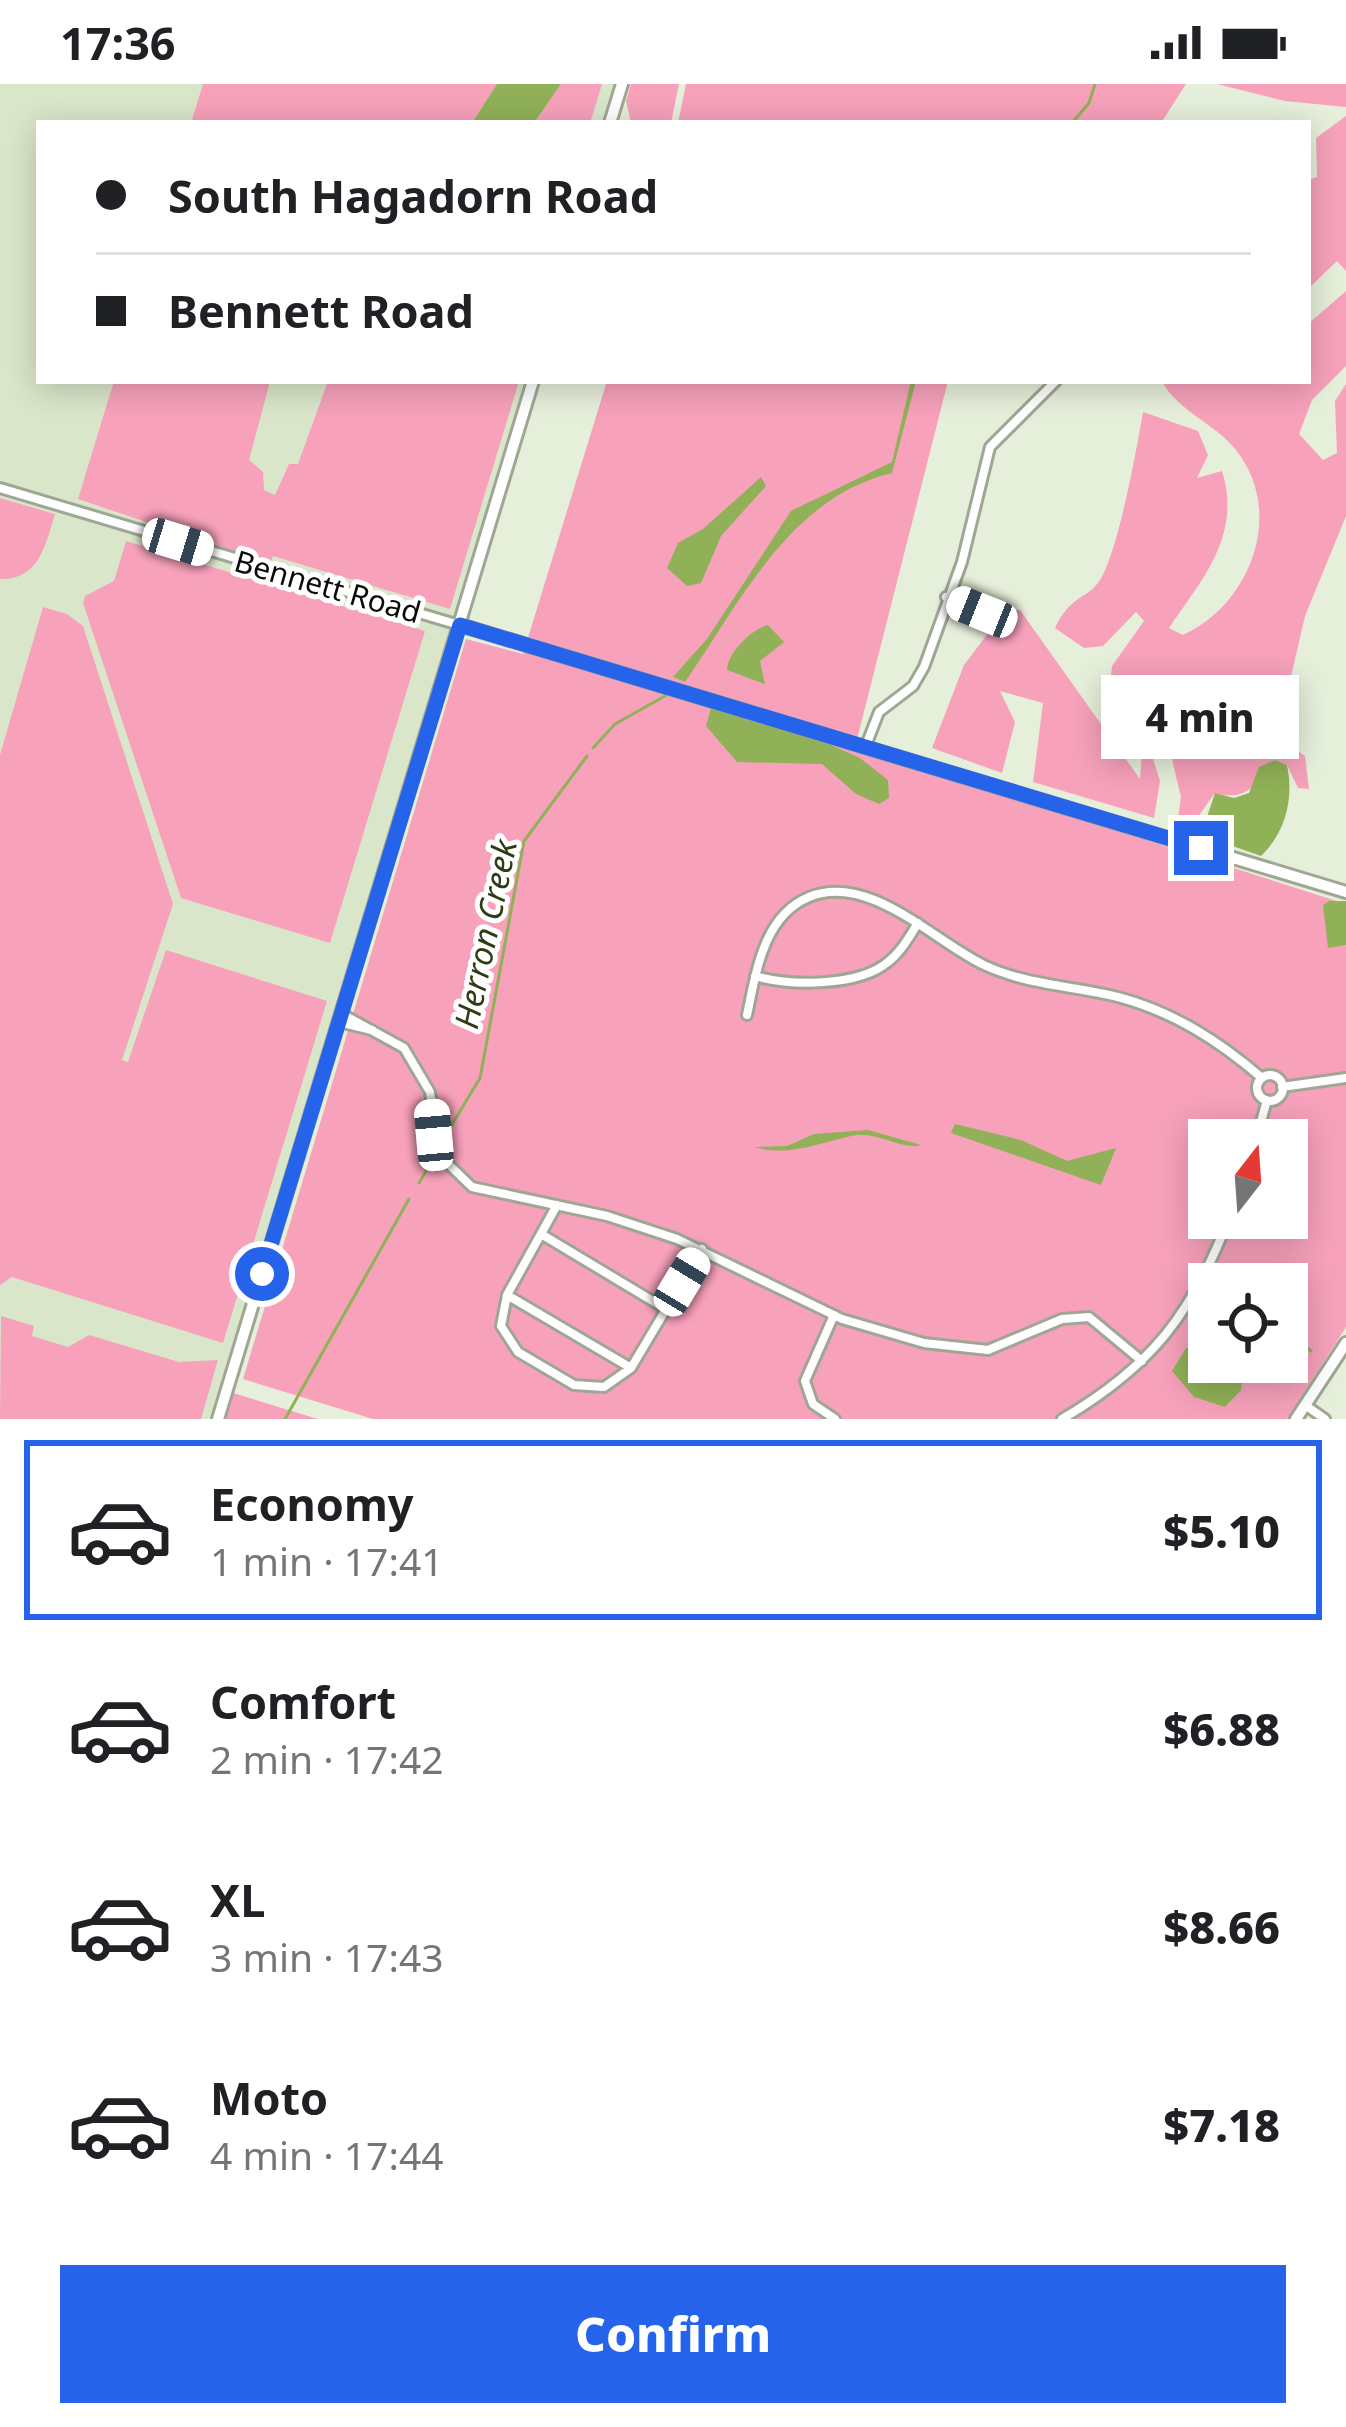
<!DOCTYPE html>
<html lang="en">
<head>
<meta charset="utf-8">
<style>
  body { margin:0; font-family:"Noto Sans",sans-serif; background:#f2f2f2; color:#202124; height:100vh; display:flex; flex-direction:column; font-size:45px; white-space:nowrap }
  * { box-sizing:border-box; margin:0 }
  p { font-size:39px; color:#757577 }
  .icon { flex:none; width:66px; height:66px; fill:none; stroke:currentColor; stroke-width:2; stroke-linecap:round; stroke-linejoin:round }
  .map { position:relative; height:1335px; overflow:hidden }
  .sheet { display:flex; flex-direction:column; background:#fff; flex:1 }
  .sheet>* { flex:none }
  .banner { position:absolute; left:36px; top:36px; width:1275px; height:264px; border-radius:0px; box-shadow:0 6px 30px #0003; display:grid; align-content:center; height:264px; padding:0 60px; background:#fff }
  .needle { width:78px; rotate:17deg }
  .tools { position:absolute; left:1188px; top:1035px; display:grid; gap:24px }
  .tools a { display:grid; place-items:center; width:120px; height:120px; border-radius:0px; background:#fff; box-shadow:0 6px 30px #0003; font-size:60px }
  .end { position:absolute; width:54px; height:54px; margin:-27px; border:15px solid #2563eb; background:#fff; box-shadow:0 0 0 6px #fff }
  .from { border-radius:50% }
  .bubble { position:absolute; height:84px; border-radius:0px; background:#fff; box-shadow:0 6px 30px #0003; font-size:39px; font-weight:800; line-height:84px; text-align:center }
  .car { position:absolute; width:36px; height:72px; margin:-36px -18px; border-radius:15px; box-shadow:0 0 9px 3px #0007; background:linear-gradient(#fff 24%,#345 0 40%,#fff 0 76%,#345 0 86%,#fff 0) }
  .banner b { display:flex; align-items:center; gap:42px; height:114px; font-size:45px }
  .banner b+b { border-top:3px solid #e0e0e0 }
  .banner i { width:30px; height:30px; background:#202124 }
  ul { padding:21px 0 0; list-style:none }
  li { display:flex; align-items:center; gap:36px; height:180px; margin:0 24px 18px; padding:0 36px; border:6px solid transparent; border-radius:0px }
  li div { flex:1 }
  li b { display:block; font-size:45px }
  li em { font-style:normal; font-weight:800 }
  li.on { border-color:#2563eb }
  li>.icon { width:108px; height:108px; stroke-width:1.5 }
  .primary-button { display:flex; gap:24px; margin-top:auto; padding:24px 60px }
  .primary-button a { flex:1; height:138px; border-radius:0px; background:#2563eb; color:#fff; font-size:48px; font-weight:800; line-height:138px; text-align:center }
  .status { display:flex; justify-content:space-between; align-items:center; height:84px; padding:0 60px; background:#fff; direction:ltr }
  .status svg { height:33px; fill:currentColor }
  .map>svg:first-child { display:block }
  .built { fill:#dae6ca }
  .green { fill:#f7a1bb; fill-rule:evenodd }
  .water { fill:#90b157 }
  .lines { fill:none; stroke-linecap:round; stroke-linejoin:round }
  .stream { stroke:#90b157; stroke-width:3 }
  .street-casing { stroke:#9fa794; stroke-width:14 }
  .secondary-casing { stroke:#9fa794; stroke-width:16 }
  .street { stroke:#fff; stroke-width:8 }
  .secondary { stroke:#fff; stroke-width:10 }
  .route { stroke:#2563eb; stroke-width:15 }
  .labels { text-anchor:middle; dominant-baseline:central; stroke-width:10; stroke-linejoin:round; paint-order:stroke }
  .street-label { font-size:30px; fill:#0a0d07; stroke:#fff }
  .water-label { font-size:33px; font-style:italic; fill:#2e3c16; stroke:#fff }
</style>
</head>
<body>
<div class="status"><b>17:36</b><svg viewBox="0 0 49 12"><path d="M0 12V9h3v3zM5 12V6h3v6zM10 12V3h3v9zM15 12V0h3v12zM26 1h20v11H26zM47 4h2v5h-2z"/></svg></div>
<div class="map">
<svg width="1346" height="1335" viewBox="0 0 1346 1335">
  <rect width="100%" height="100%" fill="#e6efda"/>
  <!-- built -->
  <path class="built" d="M0 0H617L606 39H39V297H528L214 1335H0Z"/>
  <!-- green -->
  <path class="green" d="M203 0H497L472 39H191Z
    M561 0H602L590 39H534Z
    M631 0H679L671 39H631L626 17Z
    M686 0H1186L1161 39H678Z
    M1217 0H1346V23L1285 17Z
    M1346 32V187L1337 177 1308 205V96L1317 93 1316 54Z
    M1346 207V282L1312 316 1299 350 1323 376 1337 369 1335 317 1346 300V432L1305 532 1277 653 1305 672 1309 705 1298 704 1287 681 1274 676C1256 700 1247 718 1215 709L1190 744 1177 740 1181 713 1169 663 1150 665 1160 697 1154 734 1033 698 1043 619 1000 607 1015 638 1002 689 932 664 964 581 1005 527 1020 526 1140 695 1142 669 1108 617 1112 582 1144 537 1136 528 1103 562 1084 564 1055 544C1071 510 1087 516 1100 496 1118 468 1137 364 1143 328L1198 347 1208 371 1197 394 1222 387C1242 451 1203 494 1169 544L1183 551C1250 521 1286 429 1236 366 1216 340 1176 326 1162 297H1308V240Z
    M114 297H270L249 376 263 388 264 406 275 411 289 380H298L328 297H519L450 525 273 472 270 480 78 415Z
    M607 297H948L855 663 1346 820V1243L1287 1335H373L243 1295 466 555 523 570ZM1209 1056H1287V1134H1209ZM1209 1200H1287V1278H1209Z
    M0 414 55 430C45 462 39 496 0 495Z
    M126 457 425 547 330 859 181 814 83 519 85 512 114 497Z
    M43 523 67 530 83 542 173 820 122 976 128 978 166 866 327 917 223 1259 12 1193 0 1201V671Z
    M1 1232 34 1242 32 1252 68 1263 89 1251 179 1278 218 1276 201 1335H0Z
    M233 1309 318 1335H226Z"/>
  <!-- water -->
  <path class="water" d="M497 0H561L534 39H472Z
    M911 297H916L892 389C790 413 741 517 685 598L673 593 707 555 791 427 892 378Z
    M761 393 766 402 721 452 701 499 687 502 667 484 678 459 703 445Z
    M768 541 784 558 760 577 765 600 727 586C727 570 751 545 768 541Z
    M711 624 824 658 860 674 888 696 889 714 879 720 856 710 822 680 737 678 706 642Z
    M1275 676 1287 681C1294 714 1286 748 1261 772L1201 751 1215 709 1234 714 1249 709 1259 683Z
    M1329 817H1346V861L1328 864 1323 821Z
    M955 1040 1021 1056 1067 1077 1116 1064 1101 1101 951 1049Z
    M868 1046 921 1061C902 1066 878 1048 856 1051 823 1057 789 1074 755 1063L787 1062 814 1050Z
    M1209 1261V1278H1243L1241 1306 1225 1323 1194 1313 1172 1287 1186 1264Z"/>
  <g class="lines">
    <!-- stream -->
    <path class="stream" d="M1072 39 1089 19 1095 0
      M593 664 615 640 665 612
      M448 1047 480 994 524 757 587 672
      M419 1099 432 1077
      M1287 1247 1311 1267
      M285 1335 409 1115"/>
    <!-- street casing -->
    <g class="street-casing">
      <path id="street" d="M0 404 459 541
        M946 513 982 528
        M865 664 879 628 913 602 924 583 962 478 990 363 1056 297
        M755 892C790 902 858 903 888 878 901 868 909 853 918 839
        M342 930 404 964 430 1008 440 1072 472 1103 607 1132 677 1155 842 1235 924 1259 988 1266 1062 1235 1089 1233 1142 1277
        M747 931C756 889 763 832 809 813 869 788 935 858 984 881 1026 901 1074 902 1118 913 1174 928 1219 957 1262 994
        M339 938 372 946
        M1257 1004a13 13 0 1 1 26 0a13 13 0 1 1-26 0Z
        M1282 1003 1346 994
        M1256 1056 1267 1016
        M557 1121 507 1211 501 1242 518 1268 574 1301 604 1303 631 1284 702 1165
        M541 1150 666 1225
        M507 1211 631 1284
        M834 1231 805 1297 813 1320 835 1335
        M1305 1321 1325 1335
        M1062 1335C1151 1283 1192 1230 1229 1134"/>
    </g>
    <!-- secondary casing -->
    <g class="secondary-casing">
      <path id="secondary" d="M610 39 622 0
        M460 541 1346 808
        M218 1335 533 297
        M1296 1335 1346 1259"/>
    </g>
    <!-- street -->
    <use href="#street" class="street"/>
    <!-- secondary -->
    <use href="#secondary" class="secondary"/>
  </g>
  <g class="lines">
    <!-- route -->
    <path class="route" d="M262 1190 460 541 1201 764"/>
  </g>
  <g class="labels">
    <!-- street labels -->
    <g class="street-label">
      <text transform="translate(328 502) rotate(16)">Bennett Road</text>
    </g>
    <!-- water labels -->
    <g class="water-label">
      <text transform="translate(485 850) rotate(-78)">Herron Creek</text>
    </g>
  </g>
</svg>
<div class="tools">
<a><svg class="needle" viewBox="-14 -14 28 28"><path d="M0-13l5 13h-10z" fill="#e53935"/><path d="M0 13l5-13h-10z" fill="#757577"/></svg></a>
<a><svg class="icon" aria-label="locate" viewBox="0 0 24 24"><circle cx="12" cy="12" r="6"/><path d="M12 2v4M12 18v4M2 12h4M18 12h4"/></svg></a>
</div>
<i class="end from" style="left:262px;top:1190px"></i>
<i class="end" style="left:1201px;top:764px"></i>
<div class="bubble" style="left:1101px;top:591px;width:198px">4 min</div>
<i class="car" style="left:178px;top:458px;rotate:107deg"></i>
<i class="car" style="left:982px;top:528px;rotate:292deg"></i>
<i class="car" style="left:434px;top:1051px;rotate:355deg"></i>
<i class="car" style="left:682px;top:1198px;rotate:31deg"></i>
<div class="banner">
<b><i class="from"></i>South Hagadorn Road</b>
<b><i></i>Bennett Road</b>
</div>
</div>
<section class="sheet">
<ul>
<li class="on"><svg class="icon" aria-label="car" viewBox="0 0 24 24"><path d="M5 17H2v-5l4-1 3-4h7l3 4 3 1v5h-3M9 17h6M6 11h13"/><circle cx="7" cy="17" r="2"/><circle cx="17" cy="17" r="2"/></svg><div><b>Economy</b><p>1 min · 17:41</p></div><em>$5.10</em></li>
<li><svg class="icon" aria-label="car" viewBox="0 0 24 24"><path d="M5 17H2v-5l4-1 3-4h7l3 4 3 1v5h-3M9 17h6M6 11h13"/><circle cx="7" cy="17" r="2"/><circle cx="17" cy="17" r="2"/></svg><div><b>Comfort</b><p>2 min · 17:42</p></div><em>$6.88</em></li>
<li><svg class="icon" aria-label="car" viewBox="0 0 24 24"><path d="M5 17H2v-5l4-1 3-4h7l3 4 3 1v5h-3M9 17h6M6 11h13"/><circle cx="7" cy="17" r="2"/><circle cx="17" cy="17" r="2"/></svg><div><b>XL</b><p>3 min · 17:43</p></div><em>$8.66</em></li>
<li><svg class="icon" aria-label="car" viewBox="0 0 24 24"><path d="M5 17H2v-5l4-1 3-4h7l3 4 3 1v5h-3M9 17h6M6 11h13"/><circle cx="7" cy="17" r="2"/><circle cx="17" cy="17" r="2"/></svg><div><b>Moto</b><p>4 min · 17:44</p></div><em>$7.18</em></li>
</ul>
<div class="primary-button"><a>Confirm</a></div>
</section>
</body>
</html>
